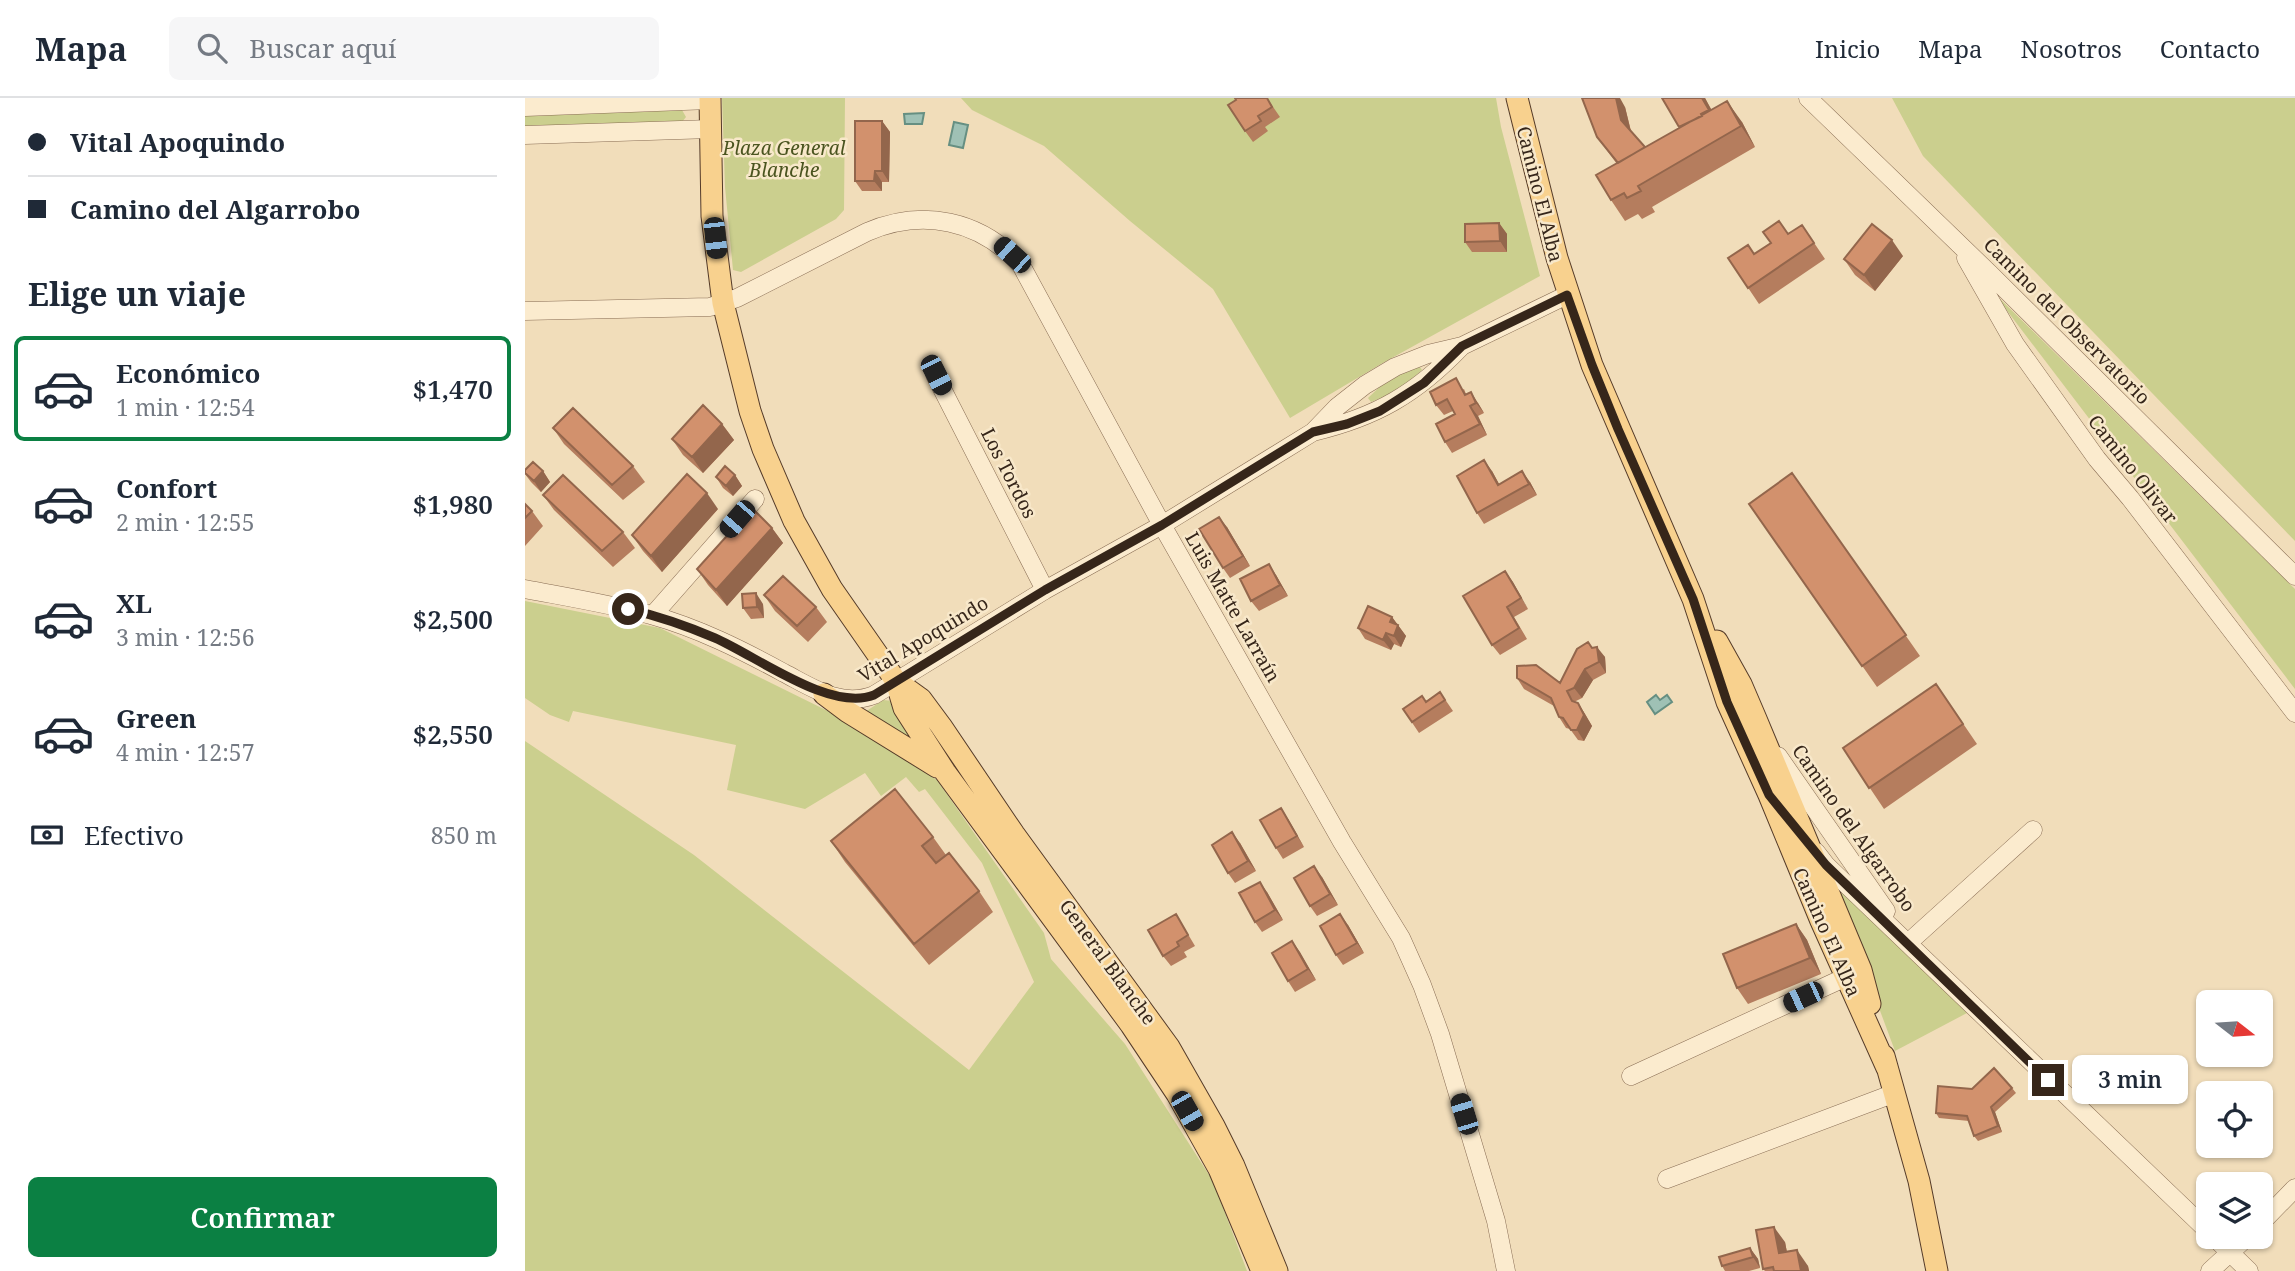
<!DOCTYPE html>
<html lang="es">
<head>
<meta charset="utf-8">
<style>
  body { margin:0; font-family:"Noto Serif",serif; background:#f6f6f7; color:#1f2937; height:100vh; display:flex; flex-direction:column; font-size:26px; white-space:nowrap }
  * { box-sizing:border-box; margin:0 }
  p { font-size:23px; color:#747a83 }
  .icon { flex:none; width:38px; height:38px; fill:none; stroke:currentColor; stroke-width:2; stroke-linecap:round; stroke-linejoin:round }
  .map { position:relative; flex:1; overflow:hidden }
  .sheet { display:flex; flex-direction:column; background:#fff; width:525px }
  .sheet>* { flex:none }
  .banner { display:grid; align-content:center; height:154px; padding:0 28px; background:#fff }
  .needle { width:46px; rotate:107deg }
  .controls { position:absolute; left:1671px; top:892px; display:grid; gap:14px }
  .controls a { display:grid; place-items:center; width:77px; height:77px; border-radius:10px; background:#fff; box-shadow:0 2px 5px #0004; font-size:35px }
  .end { position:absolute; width:32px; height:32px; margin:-16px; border:9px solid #36261a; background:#fff; box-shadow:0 0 0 4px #fff }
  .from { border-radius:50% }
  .bubble { position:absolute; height:49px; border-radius:10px; background:#fff; box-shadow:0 2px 5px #0004; font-size:23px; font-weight:600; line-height:49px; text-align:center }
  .car { position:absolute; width:21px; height:42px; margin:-21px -10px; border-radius:9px; box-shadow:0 0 5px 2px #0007; background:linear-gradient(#222 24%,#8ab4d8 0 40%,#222 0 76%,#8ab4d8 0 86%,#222 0) }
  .banner b { display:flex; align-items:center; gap:24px; height:66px; font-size:26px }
  .banner b+b { border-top:2px solid #e0e1e3 }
  .banner i { width:18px; height:18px; background:#1f2937 }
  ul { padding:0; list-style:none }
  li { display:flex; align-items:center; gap:21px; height:105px; margin:0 14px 10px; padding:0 14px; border:4px solid transparent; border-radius:10px }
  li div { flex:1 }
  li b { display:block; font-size:26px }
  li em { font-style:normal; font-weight:600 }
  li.current { border-color:#0b8043 }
  li>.icon { width:63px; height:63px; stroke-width:1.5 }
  h2 { padding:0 28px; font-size:32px; line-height:84px }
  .pay { display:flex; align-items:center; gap:18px; height:77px; padding:0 28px; font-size:26px }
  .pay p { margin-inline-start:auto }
  .cta { display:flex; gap:14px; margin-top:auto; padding:14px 28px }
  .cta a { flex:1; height:80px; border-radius:10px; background:#0b8043; color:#fff; font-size:28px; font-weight:600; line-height:80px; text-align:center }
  header { display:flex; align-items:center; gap:42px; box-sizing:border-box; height:98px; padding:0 35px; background:#fff; border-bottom:2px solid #e0e1e3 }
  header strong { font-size:33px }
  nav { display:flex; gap:38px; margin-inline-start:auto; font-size:24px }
  .search { width:490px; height:63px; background:#f6f6f7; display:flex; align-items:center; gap:18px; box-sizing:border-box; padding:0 24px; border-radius:10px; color:#747a83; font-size:26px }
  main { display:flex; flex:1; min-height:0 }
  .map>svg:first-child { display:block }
  .green { fill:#cbcf8e }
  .water { fill:#9fc1b5; stroke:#668f82; stroke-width:2 }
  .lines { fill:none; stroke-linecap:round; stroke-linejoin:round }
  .minor-casing { stroke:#896d54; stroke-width:19 }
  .major-casing { stroke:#553b29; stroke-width:23 }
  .minor { stroke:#fbebce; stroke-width:18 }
  .major { stroke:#f8d18e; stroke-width:21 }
  .wall { fill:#b57d5e }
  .shaded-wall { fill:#93664c }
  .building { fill:#d2916d; stroke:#93664c; stroke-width:2 }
  .route { stroke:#36261a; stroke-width:9 }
  .labels { text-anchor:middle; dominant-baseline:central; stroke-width:5; stroke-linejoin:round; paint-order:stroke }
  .park-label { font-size:19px; font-style:italic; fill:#4a541f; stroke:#f8e8ca }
  .street-label { font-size:19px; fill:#36261a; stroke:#f8e8ca }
</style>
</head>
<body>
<header>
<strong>Mapa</strong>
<div class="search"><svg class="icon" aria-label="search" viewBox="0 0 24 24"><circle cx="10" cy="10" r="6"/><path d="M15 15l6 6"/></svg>Buscar aquí</div>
<nav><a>Inicio</a><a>Mapa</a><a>Nosotros</a><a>Contacto</a></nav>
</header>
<main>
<section class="sheet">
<div class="banner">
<b><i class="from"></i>Vital Apoquindo</b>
<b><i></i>Camino del Algarrobo</b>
</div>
<h2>Elige un viaje</h2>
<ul>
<li class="current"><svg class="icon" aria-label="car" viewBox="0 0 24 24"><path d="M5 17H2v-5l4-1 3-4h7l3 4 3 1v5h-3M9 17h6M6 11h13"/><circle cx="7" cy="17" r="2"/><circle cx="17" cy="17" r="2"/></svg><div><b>Económico</b><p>1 min · 12:54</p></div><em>$1,470</em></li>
<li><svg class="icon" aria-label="car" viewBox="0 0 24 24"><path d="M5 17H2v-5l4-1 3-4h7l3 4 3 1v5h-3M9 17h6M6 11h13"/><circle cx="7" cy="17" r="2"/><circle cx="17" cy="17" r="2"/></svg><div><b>Confort</b><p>2 min · 12:55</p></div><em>$1,980</em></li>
<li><svg class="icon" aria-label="car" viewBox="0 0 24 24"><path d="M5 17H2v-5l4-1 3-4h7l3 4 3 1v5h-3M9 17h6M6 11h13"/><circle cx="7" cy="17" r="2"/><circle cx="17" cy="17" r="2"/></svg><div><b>XL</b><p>3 min · 12:56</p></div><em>$2,500</em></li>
<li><svg class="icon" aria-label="car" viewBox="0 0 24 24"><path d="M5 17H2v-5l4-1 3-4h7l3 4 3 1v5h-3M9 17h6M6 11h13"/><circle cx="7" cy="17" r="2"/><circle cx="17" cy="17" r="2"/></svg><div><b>Green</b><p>4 min · 12:57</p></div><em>$2,550</em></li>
</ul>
<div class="pay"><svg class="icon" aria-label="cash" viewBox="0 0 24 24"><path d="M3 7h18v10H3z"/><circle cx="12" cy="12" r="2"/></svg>Efectivo<p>850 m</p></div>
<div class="cta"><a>Confirmar</a></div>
</section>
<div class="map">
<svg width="1770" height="1173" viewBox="0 0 1770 1173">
  <rect width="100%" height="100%" fill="#f1ddba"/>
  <!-- green -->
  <path class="green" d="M197 0H320L319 112 311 121 216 174 208 172 200 89Z
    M436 0H971L976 29 1015 178 856 266 765 320 688 191 605 123 519 48 447 12Z
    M1367 0H1770V443L1398 58Z
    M157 12 161 19 157 24 0 30V18Z
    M1467 193 1770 491V591Z
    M895 269 897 272 874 293 846 304 843 300 867 277Z
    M0 503 135 530 317 620 412 682 519 835 526 861 600 946 688 1083 722 1173H0V643L169 757 444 972 509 884 457 765 400 691 394 694 381 679 356 698 340 675 280 711 202 692 211 647 48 613 44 624 25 617 0 600Z
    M358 602 368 603 403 657 334 614 343 612Z
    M1306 781 1442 915 1370 953Z"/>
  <!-- water -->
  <path class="water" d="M399 15 397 26H380L379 16Z
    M429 24 443 27 438 50 424 47Z
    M1131 597 1135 602 1142 597 1147 604 1130 616 1122 604Z"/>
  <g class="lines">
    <!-- minor casing -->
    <g class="minor-casing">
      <path id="minor" d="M1283 0 1465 176 1770 478
        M0 9 185 2
        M0 37 186 31
        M1441 160 1490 246 1572 361 1605 400 1770 615
        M0 213 185 209 212 200 342 134C398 110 455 122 496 167L637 427 817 744 876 840 897 887 915 936 971 1123 981 1173
        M410 277 520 492
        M788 334C851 319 891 296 936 249
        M0 491C42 499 85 506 126 517 173 530 217 552 259 575 288 590 316 610 349 597L520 492 637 427 788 334 812 309 840 287 870 269 903 256 937 248 1042 197
        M128 517 230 401
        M1253 658 1361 813
        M1291 754 1301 767 1684 1134
        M1383 845 1508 732
        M1106 978 1321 879
        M1142 1081 1370 995
        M1736 1125 1770 1090
        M1689 1139 1724 1173
        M1685 1173 1722 1139"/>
    </g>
    <!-- major casing -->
    <g class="major-casing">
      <path id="major" d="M185 0 187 118 198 205 225 313 238 351 269 423 307 491 371 583 379 610 420 674 606 927 652 996 694 1071 737 1173
        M992 0 1032 160 1067 267 1168 501 1202 604 1244 697 1296 823 1362 970
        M1192 543 1216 586 1231 621 1336 872 1345 906
        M371 583 396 601 416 628 489 736 644 949 689 1028 709 1068 752 1173
        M299 596 323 614 412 669
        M1359 958 1394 1083 1412 1173"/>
    </g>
    <!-- minor -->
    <use href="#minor" class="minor"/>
    <!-- major -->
    <use href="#major" class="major"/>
  </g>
  <!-- wall -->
  <path class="wall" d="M710 0H742L755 19 740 29 743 33 728 44 720 33Z
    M1137 0H1180L1186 12 1217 24 1230 49 1127 109 1130 114 1117 121 1113 116 1100 123 1086 102 1092 66 1072 39 1100 9 1106 33 1120 49 1155 30Z
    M357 23 365 34 364 84H357V93H337L330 83Z
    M974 125 982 136V154H947L940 144Z
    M1277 127 1300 161 1234 206 1203 160 1229 156Z
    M1378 158 1350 193 1330 177 1319 161Z
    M939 291 941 296 953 305 959 315 953 318 962 337 927 355 920 344 930 316 928 313 919 317 911 307Z
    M197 326 209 342 178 375 158 357 147 341Z
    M28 330 108 368 120 384 98 402 39 346Z
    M0 372 18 373 25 384 16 394 6 384 0 376Z
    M967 373 974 386 1005 384 1012 397 959 426 952 415Z
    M1267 375 1395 558 1352 589 1224 406Z
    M210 377 217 388 208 398 198 390 191 379Z
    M18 397 98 434 110 450 88 469 29 412Z
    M0 406 7 413 18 428 0 448Z
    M193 411 137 474 118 453 107 437Z
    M702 429 725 468 705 480 698 470Z
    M247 430 258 445 202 508 183 487 172 471Z
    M980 473 1003 511 989 519 1002 541 975 557 967 547Z
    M751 477 763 498 734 513 726 503Z
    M239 497 291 509 302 524 283 544 250 513Z
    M238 506 239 520 226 521 218 510Z
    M867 519 881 538 876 549 869 546 866 552 840 541 833 530Z
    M1067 549 1080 559 1081 575 1068 582 1057 600 1049 604 1053 605 1060 616 1067 628 1059 643 1053 642 1045 631 1041 630 1034 619 1029 608 999 591 992 580 1035 585Z
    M1411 586 1452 646 1359 711 1318 650Z
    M915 594 928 613 894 635 878 611 901 603Z
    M763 721 779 749 758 761 751 750Z
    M408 739 421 757 454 793 468 814 404 867 320 764 306 743Z
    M715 745 731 773 710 785 703 775Z
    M797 779 813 807 792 818 785 808Z
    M742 794 758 822 737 834 730 824Z
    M651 816 670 848 659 854 662 859 646 868 638 858Z
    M1271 826 1282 842 1296 876 1223 906 1212 890Z
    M823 827 839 855 818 867 811 857Z
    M767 843 791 882 770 894 763 883Z
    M1487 990 1491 995 1470 1014 1477 1034 1453 1043 1449 1038 1444 1023 1414 1020 1411 1015 1447 991Z
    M1260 1144 1262 1154 1283 1168 1284 1173H1240L1238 1171Z
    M1225 1150 1233 1161 1235 1170 1224 1173H1200L1197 1168Z"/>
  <!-- shaded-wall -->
  <path class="shaded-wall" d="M1091 0H1095L1100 9 1107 38 1096 22Z
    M1177 0H1180L1195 27 1184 12Z
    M1202 3 1217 24 1230 49 1216 28Z
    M357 23 365 34 364 84 357 73Z
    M350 73 357 84V93L349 83Z
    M974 125 982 136V154L975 143Z
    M1367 142 1378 158 1350 193 1339 177Z
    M946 294 953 305 959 315 951 305Z
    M945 308 953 318 962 337 955 326Z
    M197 326 209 342 178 375 167 359Z
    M959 362 967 373 980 397 973 387Z
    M18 373 25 384 16 394 9 383Z
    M997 373 1005 384 1012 397 1004 386Z
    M210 377 217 388 208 398 201 388Z
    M182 395 193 411 137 474 126 458Z
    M694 419 702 429 725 468 718 458Z
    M247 430 258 445 202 508 191 492Z
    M744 466 751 477 763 498 755 487Z
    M980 473 988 484 1003 511 996 500Z
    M231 495 238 506 239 520 232 509Z
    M867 519 881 538 876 549 869 538 865 524Z
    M861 535 869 546 866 552 858 542Z
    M1072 549 1080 559 1081 575 1074 564 1071 555Z
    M1060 571 1068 582 1057 600 1049 590Z
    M1053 605 1060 616 1067 628 1059 643 1052 632Z
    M756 710 763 721 779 749 772 738Z
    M707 734 715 745 731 773 723 763Z
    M789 768 797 779 813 807 805 796Z
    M735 784 742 794 758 822 750 812Z
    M815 816 823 827 839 855 832 845Z
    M1271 826 1282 842 1296 876 1285 860Z
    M767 843 775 854 791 882 783 871Z
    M1466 1009 1470 1014 1477 1034 1473 1028Z
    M1249 1129 1260 1144 1265 1171 1254 1155Z
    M1225 1150 1233 1161 1235 1170 1228 1159Z
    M1272 1152 1283 1168 1284 1173H1276Z"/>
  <!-- building -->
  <path class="building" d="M710 0H742L747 9 733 18 736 23 720 33 703 7 711 2Z
    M1057 0H1091L1096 22 1120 49 1093 65 1072 39Z
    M1137 0H1177L1184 12 1176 16 1177 18 1154 29Z
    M1202 3 1216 28 1113 88 1116 93 1102 100 1099 95 1086 102 1071 77Z
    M330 23H357V73H350L349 83H330Z
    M1254 123 1263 136 1277 127 1289 145 1223 190 1203 160 1223 147 1229 156 1246 145 1238 134Z
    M974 125 975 143 940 144V126Z
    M1347 126 1367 142 1339 177 1319 161Z
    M931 280 940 297 946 294 951 305 945 308 955 326 920 344 911 326 930 316 922 301 911 307 905 294Z
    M178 307 197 326 167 359 147 341Z
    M48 310 108 368 87 387 28 330Z
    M959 362 973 387 997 373 1004 386 952 415 932 378Z
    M8 364 18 373 9 383 0 375V372Z
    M200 368 210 377 201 388 191 379Z
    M1267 375 1381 537 1337 568 1224 406Z
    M162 376 182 395 126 458 107 437Z
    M38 377 98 434 77 453 18 397Z
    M0 406 7 413 0 420Z
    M227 410 247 430 191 492 172 471Z
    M694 419 718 458 698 470 674 431Z
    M744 466 755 487 726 503 715 481Z
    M980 473 996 500 982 509 994 530 967 547 938 498Z
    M258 478 291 509 272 528 239 497Z
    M231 495 232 509 218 510 217 496Z
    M843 508 867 519 865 524 873 527 869 538 861 535 858 542 833 530Z
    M1063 544 1067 550 1072 549 1074 564 1060 571 1049 590 1042 593 1047 603 1053 605 1059 617 1052 632H1046L1038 620 1034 619 1026 600 992 580V568L1011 567 1035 585 1052 551Z
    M1411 586 1438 626 1344 690 1318 650Z
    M915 594 920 602 887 624 878 611 897 598 901 604Z
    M370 691 408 739 397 748 411 765 424 755 454 793 389 846 306 743Z
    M756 710 772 738 751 750 735 722Z
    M707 734 723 763 703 775 687 747Z
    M789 768 805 796 785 808 769 780Z
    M735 784 750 812 730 824 714 795Z
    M651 816 663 837 652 844 654 848 638 858 623 832Z
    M815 816 832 845 811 857 795 828Z
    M1271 826 1285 860 1212 890 1198 856Z
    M767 843 783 871 763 883 747 855Z
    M1469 970 1487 990 1466 1009 1473 1028 1449 1038 1442 1018 1411 1015 1413 988 1447 991Z
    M1249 1129 1254 1155 1272 1152 1276 1173H1249L1248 1169 1238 1171 1231 1132Z
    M1225 1150 1228 1159 1197 1168 1194 1159Z"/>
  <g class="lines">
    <!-- route -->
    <path class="route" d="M103 511C133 518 162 528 190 540 233 559 305 614 349 597L520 492 637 427 788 334 822 326 855 313 899 285 937 248 1042 197 1067 267 1093 331 1168 501 1202 604 1244 697 1301 767 1523 982"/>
  </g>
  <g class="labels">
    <!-- park labels -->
    <g class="park-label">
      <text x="259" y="50">Plaza General<tspan x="259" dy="22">Blanche</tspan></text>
    </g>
    <!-- street labels -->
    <g class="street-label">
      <text transform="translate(1015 96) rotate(76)">Camino El Alba</text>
      <text transform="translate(1542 223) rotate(45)">Camino del Observatorio</text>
      <text transform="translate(1608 371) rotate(52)">Camino Olivar</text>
      <text transform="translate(484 375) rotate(63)">Los Tordos</text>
      <text transform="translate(708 509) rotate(60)">Luis Matte Larraín</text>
      <text transform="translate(398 541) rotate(-31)">Vital Apoquindo</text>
      <text transform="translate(1329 730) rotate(55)">Camino del Algarrobo</text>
      <text transform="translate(1302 834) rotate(66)">Camino El Alba</text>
      <text transform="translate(583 864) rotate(54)">General Blanche</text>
    </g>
  </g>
</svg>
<div class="controls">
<a><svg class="needle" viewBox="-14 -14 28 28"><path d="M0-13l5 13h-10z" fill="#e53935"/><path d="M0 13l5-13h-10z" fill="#747a83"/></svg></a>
<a><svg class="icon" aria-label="locate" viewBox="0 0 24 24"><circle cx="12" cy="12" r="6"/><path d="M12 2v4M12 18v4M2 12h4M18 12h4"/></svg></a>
<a><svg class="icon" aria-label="layers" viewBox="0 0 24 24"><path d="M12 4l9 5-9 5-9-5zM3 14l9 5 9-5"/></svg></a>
</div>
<i class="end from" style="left:103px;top:511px"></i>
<i class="end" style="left:1523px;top:982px"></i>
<div class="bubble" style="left:1547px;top:957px;width:116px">3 min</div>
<i class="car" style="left:190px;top:140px;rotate:174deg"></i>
<i class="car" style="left:487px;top:157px;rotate:312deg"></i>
<i class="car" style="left:411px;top:277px;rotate:153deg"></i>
<i class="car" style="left:212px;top:421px;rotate:221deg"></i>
<i class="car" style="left:1278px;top:899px;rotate:245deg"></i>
<i class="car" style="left:662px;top:1013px;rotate:150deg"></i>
<i class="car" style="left:939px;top:1016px;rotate:343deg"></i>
</div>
</main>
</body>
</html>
